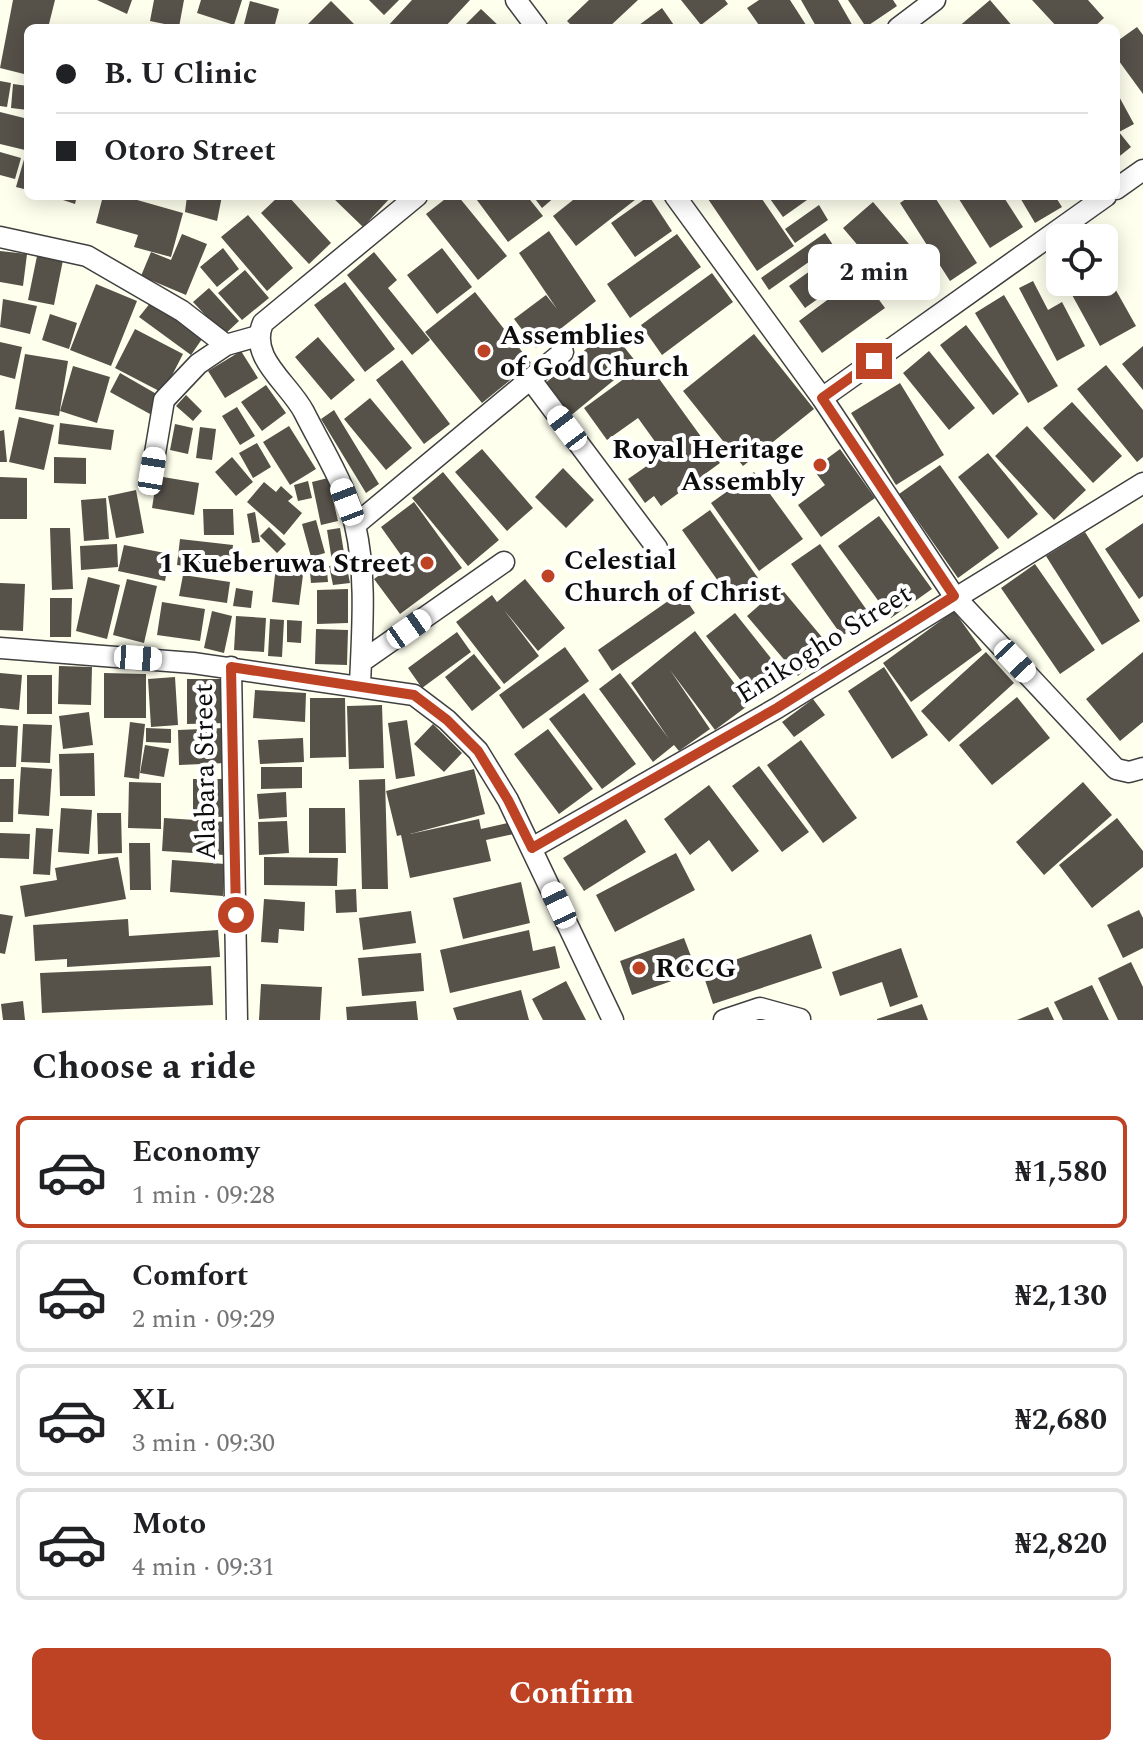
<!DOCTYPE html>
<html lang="en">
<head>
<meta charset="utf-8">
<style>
  body { margin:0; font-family:Spectral,serif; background:#f6f6f6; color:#202124; height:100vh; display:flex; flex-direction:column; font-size:30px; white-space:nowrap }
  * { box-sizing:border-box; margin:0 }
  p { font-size:26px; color:#757577 }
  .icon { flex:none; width:44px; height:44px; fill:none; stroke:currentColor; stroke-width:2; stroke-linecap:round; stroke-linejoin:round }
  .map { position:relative; height:1020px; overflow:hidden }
  .details { display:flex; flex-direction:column; background:#fff; flex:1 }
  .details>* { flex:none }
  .top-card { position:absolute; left:24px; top:24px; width:1096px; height:176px; border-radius:12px; box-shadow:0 4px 20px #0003; display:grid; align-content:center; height:176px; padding:0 32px; background:#fff }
  .fabs { position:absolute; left:1046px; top:224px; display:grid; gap:16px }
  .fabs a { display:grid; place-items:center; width:72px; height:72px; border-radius:12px; background:#fff; box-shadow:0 4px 20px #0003; font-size:40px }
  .end { position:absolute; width:36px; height:36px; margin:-18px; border:10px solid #be4324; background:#fff; box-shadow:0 0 0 4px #fff }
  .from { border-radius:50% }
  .bubble { position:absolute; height:56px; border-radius:12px; background:#fff; box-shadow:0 4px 20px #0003; font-size:26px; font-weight:700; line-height:56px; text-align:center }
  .car { position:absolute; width:24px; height:48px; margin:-24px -12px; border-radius:10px; box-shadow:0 0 6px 2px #0007; background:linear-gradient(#fff 24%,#345 0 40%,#fff 0 76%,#345 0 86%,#fff 0) }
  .top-card b { display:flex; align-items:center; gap:28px; height:76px; font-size:30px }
  .top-card b+b { border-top:2px solid #e0e0e0 }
  .top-card i { width:20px; height:20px; background:#202124 }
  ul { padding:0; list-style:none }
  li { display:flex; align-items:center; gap:24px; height:112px; margin:0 16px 12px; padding:0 16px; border:4px solid #e0e0e0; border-radius:12px }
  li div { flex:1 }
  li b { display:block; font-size:30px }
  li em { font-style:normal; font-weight:700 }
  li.selected { border-color:#be4324 }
  li>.icon { width:72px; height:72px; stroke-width:1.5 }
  h2 { padding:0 32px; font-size:36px; line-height:96px }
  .cta { display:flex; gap:16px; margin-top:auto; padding:16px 32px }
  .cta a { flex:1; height:92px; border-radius:12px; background:#be4324; color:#fff; font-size:32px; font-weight:700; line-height:92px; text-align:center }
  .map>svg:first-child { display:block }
  .building { fill:#565149 }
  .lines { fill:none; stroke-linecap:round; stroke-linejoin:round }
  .minor-casing { stroke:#404040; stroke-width:23 }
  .minor { stroke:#fff; stroke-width:20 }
  .route { stroke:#be4324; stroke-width:10 }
  .poi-dot { fill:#be4324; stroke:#fff; stroke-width:3 }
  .labels { text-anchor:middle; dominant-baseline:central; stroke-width:8; stroke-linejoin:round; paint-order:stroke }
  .poi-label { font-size:28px; font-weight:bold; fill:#0d0d0d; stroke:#fff; text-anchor:start }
  .street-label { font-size:28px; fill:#0d0d0d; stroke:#fff }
</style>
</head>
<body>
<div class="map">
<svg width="1143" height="1020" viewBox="0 0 1143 1020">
  <rect width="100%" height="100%" fill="#feffed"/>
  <!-- building -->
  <path class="building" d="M13 0H55L48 28H28V75L0 68Z
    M97 0H132L127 14Z
    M154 0H184L179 27 150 21Z
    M201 0H242L234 25 197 13Z
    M369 0H399L384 15Z
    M412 0H470L444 28H386Z
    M589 0H638L608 28H574L567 21Z
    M681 0H725L728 4 701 25Z
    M759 0H790L808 28H761L747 8Z
    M801 0H838L854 28H817Z
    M848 0H893L897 6 866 27Z
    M990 0 1014 28H957Z
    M1032 0H1088L1104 18 1093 28H1058Z
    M250 1 279 9 274 28H243Z
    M331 1 358 28H304Z
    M662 8 676 28H635Z
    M481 9 501 28H462Z
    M1137 27 1143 35V94L1116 57V42Z
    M0 81 11 83 7 107 0 106Z
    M13 84 28 86V110L11 108Z
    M1116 91 1134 124 1119 132 1131 147 1116 159Z
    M0 112 28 119 25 150 0 144Z
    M0 152 21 158 15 179 0 175Z
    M25 156 28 157V190L16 187Z
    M51 196H77L75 204Z
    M103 196H123L183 213 171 257 134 247 138 235 96 223Z
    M187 196H222L217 221 185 212Z
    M279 196H288L331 243 309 264 261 213Z
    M331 196H392L363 227Z
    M449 196H458L507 256 478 280 426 214Z
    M474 196H527L543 216 508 242Z
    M533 196H556L542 208Z
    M578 196H640L576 246 553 216Z
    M649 196 672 231 635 257 611 223Z
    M706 196H760L794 246 757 271Z
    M768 196H804L807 200 783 217Z
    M910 196H934L977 263 950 281 900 203Z
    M957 196H1003L1023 227 990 248Z
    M1019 196H1055L1062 207 1035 223Z
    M873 202 932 271 902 297 843 228Z
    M819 205 828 220 795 243 785 229Z
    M248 215 293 268 267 291 221 237Z
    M549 231 596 301 536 348 514 319 546 295 557 309 519 253Z
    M825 233 833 245 769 290 761 278Z
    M182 234 207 244 186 295 141 276 151 252 171 260Z
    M677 234 701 267 630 318 607 284Z
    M223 248 239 269 217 287 200 267Z
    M442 248 472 287 437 314 407 275Z
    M0 251 27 254 23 286 0 282Z
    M374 252 397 280 388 288 430 340 412 355 347 275Z
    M37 256 63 260 54 305 28 300Z
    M824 261 840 283 805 308 789 286Z
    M1104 269 1136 326 1100 346 1065 282H1104Z
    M245 270 269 298 242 320 218 293Z
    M712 273 733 302 662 355 641 325Z
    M861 275 885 308 822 353 799 321Z
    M1033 281 1048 310 1062 302 1085 346 1057 361 1019 288Z
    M345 282 395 349 365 372 314 305Z
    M96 284 137 301 111 366 70 350Z
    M209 288 239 321 224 335 193 302Z
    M475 292 531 363 482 403 425 332Z
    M1004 295 1058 386 1028 403 975 313Z
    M3 299 37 306 30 334 0 327Z
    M151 302 202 339 191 355 139 317Z
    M50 314 77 323 69 349 42 340Z
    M966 325 1019 394 993 415 940 345Z
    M135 329 183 354 163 393 115 368Z
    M610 329 636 362 569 417 543 385Z
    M754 334 814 409 743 466 683 391Z
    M318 337 355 380 331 400 295 357Z
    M0 342 22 347 15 379 0 375Z
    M1143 346V390L1122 364Z
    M241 351 258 378 225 398 208 371Z
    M929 351 975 408 949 430 903 373Z
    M25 354 68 361 59 416 15 409Z
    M402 360 450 424 424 444 376 380Z
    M647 362 720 463 661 506 654 496 645 503 628 479 664 454 638 418 607 440 584 408Z
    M1106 365 1143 410V457L1137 462 1077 389Z
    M73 366 110 377 97 423 60 411Z
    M120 373 160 396 150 414 110 392Z
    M900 383 944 455 896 485 851 413Z
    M266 385 286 413 262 431 241 402Z
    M186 395 202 411 193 421 176 406Z
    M370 398 412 448 386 470 344 419Z
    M1072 402 1122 456 1093 483 1043 428Z
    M237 407 255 436 240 445 222 416Z
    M334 410 379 484 366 493 321 419Z
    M19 417 54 425 44 470 9 462Z
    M60 423 114 430 111 450 58 444Z
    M175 424 193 428 188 454 170 450Z
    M289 426 316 469 290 485 263 442Z
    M1027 426 1086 490 1054 520 995 456Z
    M200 427 216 429 212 460 196 458Z
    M4 430 7 462H0V431Z
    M257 443 271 467 253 478 239 453Z
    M482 449 533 508 507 531 455 472Z
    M840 449 875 498 821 537 798 505 825 485 813 469Z
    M988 453 1038 514 1008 539 958 477Z
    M54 457 86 458V484L54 483Z
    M232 457 253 482 236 496 215 472Z
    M940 465 999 548 958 578 899 494Z
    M563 468 594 500 566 528 535 497Z
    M443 472 499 540 468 566 412 498Z
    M754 472 803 539 759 571 711 503Z
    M157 476 199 483 194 515 152 508Z
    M0 477 27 478V519H0Z
    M328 478 338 521 321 525 312 482Z
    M308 481 312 498 298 501 294 485Z
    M264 482 276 492 281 486 293 497 288 501 302 513 284 535 247 502Z
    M136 490 144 533 116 538 108 496Z
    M106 498 109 539 84 541 81 500Z
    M414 502 462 568 400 614 374 579 403 558 381 527Z
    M203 509H233L234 535H204Z
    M710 510 758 578 730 598 682 530Z
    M255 512 260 542 252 543 247 514Z
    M879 516 932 589 891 618 838 546Z
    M316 520 325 553 311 557 302 524Z
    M1143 523V596L1139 599 1105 549Z
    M269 527 286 544 277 553 260 536Z
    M50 528H70L73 589 52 590Z
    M340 528 345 559 332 561 327 530Z
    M1085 532 1140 621 1102 645 1046 556Z
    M180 539 233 545 230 572 177 565Z
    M117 544 118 567 81 570 80 546Z
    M820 544 871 616 842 636 791 564Z
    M124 545 170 554 165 581 118 571Z
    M277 557 305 560 299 605 272 602Z
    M326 560 328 582 311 583 309 561Z
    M346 563 350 583 333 585 329 566Z
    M1035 564 1095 650 1060 674 1001 588Z
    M183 575 230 582 227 603 179 596Z
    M88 577 120 585 107 639 76 631Z
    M127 579 157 586 144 643 113 635Z
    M525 579 565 628 538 651 504 610 539 656 504 684 456 622 492 595 497 602Z
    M0 583 25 584 23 631 0 630Z
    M780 587 831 648 798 676 747 616Z
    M236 588 253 591 251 608 233 606Z
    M348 589V623L317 624V590Z
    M681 592 695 613 612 671 598 650Z
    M50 598H72L71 637H50Z
    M162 602 205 609 200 641 157 635Z
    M212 611 232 616 224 653 204 648Z
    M954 611 982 650 911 702 883 663Z
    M735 613 782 672 753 696 706 636Z
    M236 616 266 618 264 652 234 650Z
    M270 619 284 620 282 657 268 656Z
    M287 620 302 621 301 643 287 642Z
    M316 629 348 630 347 665 315 664Z
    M695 631 750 704 715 730 670 670 710 729 679 751 674 745 653 762 599 689 620 673 669 739 631 683Z
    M457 632 471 652 422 688 408 668Z
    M565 647 589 681 523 729 499 695Z
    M986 652 1014 683 949 742 921 711Z
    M1143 652V722L1120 741 1086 699Z
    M474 654 501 688 472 711 445 677Z
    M59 666 92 667 91 705 58 704Z
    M884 667 928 735 892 759 848 691Z
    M0 673 22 675 19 710 0 708Z
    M104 673 146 674V718H104Z
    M27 675H52V714H27Z
    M175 677 178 725 151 727 148 679Z
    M187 679H226L227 723 187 724Z
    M255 690 306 693 305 722 253 718Z
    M584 693 636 764 602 789 549 719Z
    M1017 697 1050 738 992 785 959 745Z
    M310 698H345L346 757 310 758Z
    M813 699 825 715 794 737 782 722Z
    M382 705 384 768 349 769 347 706Z
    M89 712 93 745 63 749 59 716Z
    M407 720 415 776 396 779 388 723Z
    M130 722 145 724 139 779 124 777Z
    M23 724 52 725 50 763 21 762Z
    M433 724 462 753 444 772 414 744Z
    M0 725 18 726 16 767H0Z
    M146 728 171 729V743L146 742Z
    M225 728 226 763 179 765 178 730Z
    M548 729 593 789 559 814 514 754Z
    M303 738 304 762 260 764 258 740Z
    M801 740 857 818 823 843 767 765Z
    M145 745 169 749 164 777 140 773Z
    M94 753 95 796H60L59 754Z
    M759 766 809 832 782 852 732 786Z
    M21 767 52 769 49 816 18 814Z
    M261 767H302V788L261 789Z
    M474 769 485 814 410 834 479 819 481 829 512 822 514 834 486 840 491 861 410 878 401 835 397 836 386 791Z
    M0 779H14L13 822H0Z
    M193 779H224V817L193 816Z
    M385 779 388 889H362L359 780Z
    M129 782 161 783V829L128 828Z
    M1083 782 1112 815 1044 875 1016 842Z
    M709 785 759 851 732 872 709 840 690 855 664 819Z
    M286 792 287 817 259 819 257 794Z
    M61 808 92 810 89 854 58 852Z
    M309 808H345L346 853H309Z
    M97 813H121L122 853 98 854Z
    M164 818 227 822 225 855 162 851Z
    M1117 818 1143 851V867L1092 908 1059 865Z
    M626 819 646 852 584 891 563 858Z
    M287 821 289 853 259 855 258 822Z
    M36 828 53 829 50 875 33 874Z
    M0 833 30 834 29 859 0 858Z
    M129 843H150L151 890H130Z
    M676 853 695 890 615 932 596 895Z
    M118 857 126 899 25 917 20 886 57 880 55 868Z
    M264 857 338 858 337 886 264 885Z
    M172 860 225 864 223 896 170 892Z
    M521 882 530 923 463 939 453 898Z
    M356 889 357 912 336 913 335 890Z
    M264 899 305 902 304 931 279 929 278 943 261 942Z
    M1139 910 1143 918V948L1123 958 1107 925Z
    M411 911 416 943 363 950 359 918Z
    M0 914 13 916 5 954 0 953Z
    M128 919 129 936 218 930 220 957 67 967V959L35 961 33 925Z
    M529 930 533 951 555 946 560 968 450 993 440 950Z
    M811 934 822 968 713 1004 702 971Z
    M684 938 697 972 632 995 620 961Z
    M901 948 918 997 890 1007 882 982 840 996 832 972Z
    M421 953 424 991 362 996 358 958Z
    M1131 962 1143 987V1020H1118L1098 978Z
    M211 966 213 1005 42 1013 40 973Z
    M566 981 586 1020H543L532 999Z
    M261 984 322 987 320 1020H259Z
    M1092 985 1109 1020H1063L1054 1002Z
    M521 990 529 1020H457L453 1008Z
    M23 1001 25 1020H3L1 1004Z
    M416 1001 418 1020H347L346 1007Z
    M922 1004 928 1020H877V1019Z
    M1048 1007 1054 1020H1017Z"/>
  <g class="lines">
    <!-- minor casing -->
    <g class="minor-casing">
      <path id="minor" d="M516 0 537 28
        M898 28 935 0
        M1116 189 1143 170
        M675 196 822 398 954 596 1116 769 1129 772 1143 768
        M0 237 87 256 182 311 226 345 258 336
        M531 380 657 548
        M822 398 1106 196
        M152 471 164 400 198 364 226 345
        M355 525 563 352
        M0 648 193 663 414 695 447 720 478 751 508 800 613 1020
        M361 662 504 562
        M231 667 237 1020
        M360 685C362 633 367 576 355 525 346 485 322 448 304 412 289 383 248 358 263 323L417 196
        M532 848 777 708 1143 483
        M724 1020 760 1008 800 1019"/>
    </g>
    <!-- minor -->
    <use href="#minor" class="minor"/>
  </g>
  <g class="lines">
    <!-- route -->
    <path class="route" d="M236 915 231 667 414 695 447 720 478 751 508 800 532 848 777 708 954 596 822 398 874 361"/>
  </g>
  <!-- markers -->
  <g class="poi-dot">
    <circle cx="484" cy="351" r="8"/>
    <circle cx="820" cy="465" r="8"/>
    <circle cx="427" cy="563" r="8"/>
    <circle cx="548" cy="576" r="8"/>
    <circle cx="639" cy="968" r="8"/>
  </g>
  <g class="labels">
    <!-- poi labels -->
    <g class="poi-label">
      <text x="500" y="335">Assemblies<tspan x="500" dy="32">of God Church</tspan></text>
      <text x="804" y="449" text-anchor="end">Royal Heritage<tspan x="804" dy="32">Assembly</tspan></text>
      <text x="564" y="560">Celestial<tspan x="564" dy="32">Church of Christ</tspan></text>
      <text x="411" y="563" text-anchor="end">1 Kueberuwa Street</text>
      <text x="655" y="968">RCCG</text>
    </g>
    <!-- street labels -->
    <g class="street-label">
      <text transform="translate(824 644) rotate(-32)">Enikogho Street</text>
      <text transform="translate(205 772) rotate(-91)">Alabara Street</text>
    </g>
  </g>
</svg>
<div class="fabs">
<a><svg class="icon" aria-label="locate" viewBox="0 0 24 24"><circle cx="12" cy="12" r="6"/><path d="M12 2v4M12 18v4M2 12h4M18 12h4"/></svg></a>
</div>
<i class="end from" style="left:236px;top:915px"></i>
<i class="end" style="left:874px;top:361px"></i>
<div class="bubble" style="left:808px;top:244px;width:132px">2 min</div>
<i class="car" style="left:567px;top:428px;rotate:323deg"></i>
<i class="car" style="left:152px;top:471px;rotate:9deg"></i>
<i class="car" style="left:347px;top:502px;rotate:339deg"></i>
<i class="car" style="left:409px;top:629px;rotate:55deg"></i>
<i class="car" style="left:138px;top:658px;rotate:94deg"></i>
<i class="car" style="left:1015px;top:661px;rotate:137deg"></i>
<i class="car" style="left:559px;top:905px;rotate:335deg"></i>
<div class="top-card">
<b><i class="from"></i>B. U Clinic</b>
<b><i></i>Otoro Street</b>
</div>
</div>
<section class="details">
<h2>Choose a ride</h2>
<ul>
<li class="selected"><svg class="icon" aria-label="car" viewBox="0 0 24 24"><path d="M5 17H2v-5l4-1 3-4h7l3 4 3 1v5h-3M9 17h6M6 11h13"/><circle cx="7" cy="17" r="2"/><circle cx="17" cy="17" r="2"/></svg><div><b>Economy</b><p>1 min · 09:28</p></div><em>₦1,580</em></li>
<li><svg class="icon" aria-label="car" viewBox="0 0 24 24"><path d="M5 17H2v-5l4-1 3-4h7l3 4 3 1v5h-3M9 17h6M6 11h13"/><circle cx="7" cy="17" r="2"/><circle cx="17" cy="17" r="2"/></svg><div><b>Comfort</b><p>2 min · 09:29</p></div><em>₦2,130</em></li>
<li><svg class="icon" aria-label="car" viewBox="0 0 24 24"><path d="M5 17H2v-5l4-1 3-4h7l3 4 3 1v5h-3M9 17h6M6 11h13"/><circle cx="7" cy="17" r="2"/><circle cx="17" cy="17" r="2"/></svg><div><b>XL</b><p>3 min · 09:30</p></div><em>₦2,680</em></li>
<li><svg class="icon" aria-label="car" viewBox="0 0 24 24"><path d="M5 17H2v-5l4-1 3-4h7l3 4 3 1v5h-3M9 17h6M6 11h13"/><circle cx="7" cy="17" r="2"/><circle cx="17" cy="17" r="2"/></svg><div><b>Moto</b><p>4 min · 09:31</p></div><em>₦2,820</em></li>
</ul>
<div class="cta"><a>Confirm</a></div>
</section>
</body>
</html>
